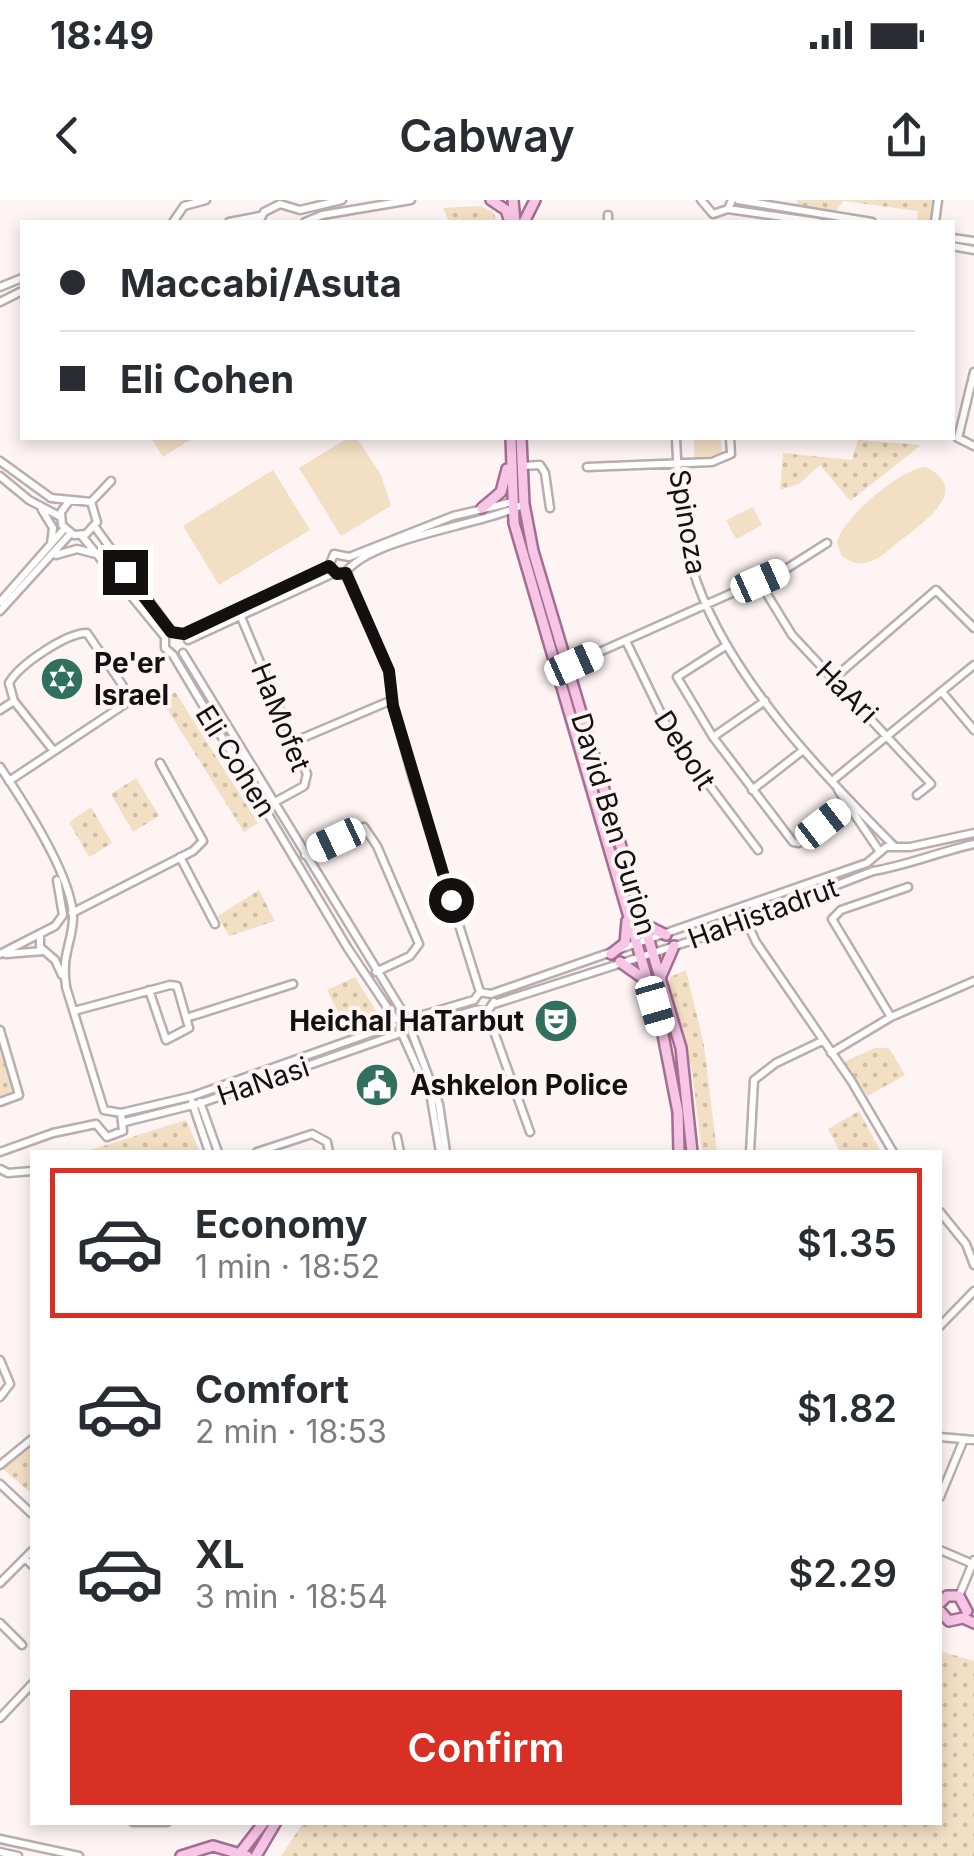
<!DOCTYPE html>
<html lang="en">
<head>
<meta charset="utf-8">
<style>
  body { margin:0; font-family:Inter,sans-serif; background:#f2f2f3; color:#2b2b33; height:100vh; display:flex; flex-direction:column; font-size:38px; white-space:nowrap }
  * { box-sizing:border-box; margin:0 }
  p { font-size:32px; color:#7c7c81 }
  .icon { flex:none; width:55px; height:55px; fill:none; stroke:currentColor; stroke-width:2; stroke-linecap:round; stroke-linejoin:round }
  .map { position:relative; flex:1; overflow:hidden }
  .side { position:absolute; left:30px; top:950px; width:912px; height:675px; display:flex; flex-direction:column; background:#fff; border-radius:0px; box-shadow:0 5px 15px #0003 }
  .side>* { flex:none }
  .hud { position:absolute; left:20px; top:20px; width:935px; height:220px; border-radius:0px; box-shadow:0 5px 15px #0003; display:grid; align-content:center; height:220px; padding:0 40px; background:#fff }
  .end { position:absolute; width:45px; height:45px; margin:-22px; border:12px solid #141010; background:#fff; box-shadow:0 0 0 5px #fff }
  .from { border-radius:50% }
  .car { position:absolute; width:30px; height:60px; margin:-30px -15px; border-radius:12px; box-shadow:0 0 8px 2px #0007; background:linear-gradient(#fff 24%,#345 0 40%,#fff 0 76%,#345 0 86%,#fff 0) }
  .hud b { display:flex; align-items:center; gap:35px; height:95px; font-size:38px }
  .hud b+b { border-top:2px solid #e1e1e2 }
  .hud i { width:25px; height:25px; background:#2b2b33 }
  ul { padding:18px 0 0; list-style:none }
  li { display:flex; align-items:center; gap:30px; height:150px; margin:0 20px 15px; padding:0 20px; border:5px solid transparent; border-radius:0px }
  li div { flex:1 }
  li b { display:block; font-size:38px }
  li em { font-style:normal; font-weight:600 }
  li.current { border-color:#d93025 }
  li>.icon { width:90px; height:90px; stroke-width:1.5 }
  .primary-button { display:flex; gap:20px; margin-top:auto; padding:20px 40px }
  .primary-button a { flex:1; height:115px; border-radius:0px; background:#d93025; color:#fff; font-size:40px; font-weight:600; line-height:115px; text-align:center }
  .status { display:flex; justify-content:space-between; align-items:center; height:70px; padding:0 50px; background:#fff; direction:ltr }
  .status svg { height:28px; fill:currentColor }
  header { display:flex; justify-content:space-between; align-items:center; height:130px; padding:0 40px; background:#fff; font-size:45px; font-weight:600 }
  .map>svg:first-child { display:block }
  .grass { fill:url(#grass-dots) }
  .garden { fill:#f3dfc4 }
  .lines { fill:none; stroke-linecap:round; stroke-linejoin:round }
  .minor-casing { stroke:#b9adae; stroke-width:11 }
  .major-casing { stroke:#a46e91; stroke-width:14 }
  .minor { stroke:#fff; stroke-width:6 }
  .major { stroke:#f7c6e6; stroke-width:9 }
  .route { stroke:#141010; stroke-width:12 }
  .labels { text-anchor:middle; dominant-baseline:central; stroke-width:8; stroke-linejoin:round; paint-order:stroke }
  .street-label { font-size:28px; fill:#141010; stroke:#fef4f4 }
  .poi-label { font-size:28px; font-weight:bold; fill:#141010; stroke:#fef4f4; text-anchor:start }
</style>
</head>
<body>
<div class="status"><b>18:49</b><svg viewBox="0 0 49 12"><path d="M0 12V9h3v3zM5 12V6h3v6zM10 12V3h3v9zM15 12V0h3v12zM26 1h20v11H26zM47 4h2v5h-2z"/></svg></div>
<header><svg class="icon" aria-label="back" viewBox="0 0 24 24"><path d="M15 5l-7 7 7 7"/></svg>Cabway<svg class="icon" aria-label="share" viewBox="0 0 24 24"><path d="M12 15V3M7 8l5-5 5 5M5 13v7h14v-7"/></svg></header>
<div class="map">
<svg width="974" height="1656" viewBox="0 0 974 1656">
  <defs>
    <pattern id="grass-dots" width="8" height="8" patternUnits="userSpaceOnUse" patternTransform="scale(2.5)"><rect width="8" height="8" fill="#f3dfc4"/><path d="M2 2h.1M6 6h.1" fill="none" stroke="#cfbea7" stroke-width="1.8" stroke-linecap="round"/></pattern>
  </defs>
  <rect width="100%" height="100%" fill="#fef4f4"/>
  <!-- grass -->
  <path class="grass" d="M797 0H934L931 22H917L918 11 843 1 835 13 797 4Z
    M480 6 492 11 498 22H449L443 8Z
    M858 240 921 245 850 301 820 265 799 284 780 290 783 253 852 260Z
    M175 492 258 623 244 632 162 501Z
    M136 578 159 616 133 632 111 594Z
    M91 607 112 643 89 657 69 622Z
    M259 690 275 721 229 736 218 716Z
    M686 770 704 845 717 952H702L692 870 669 788 670 777Z
    M355 777 381 819 348 832 327 790Z
    M0 844 15 890 6 899 0 897Z
    M875 848H889L905 875 868 896 844 862Z
    M859 911 881 952H840L828 929Z
    M186 920 200 952H84Z
    M32 1244V1294L3 1269Z
    M940 1451 974 1461V1656H281L303 1623 940 1622Z"/>
  <!-- garden -->
  <path class="garden" d="M151 238H193L163 257Z
    M348 238H357L381 275 391 306 341 336 299 268Z
    M721 239 722 256 694 257V240Z
    M926 267C970 289 928 319 905 337 893 345 879 361 865 363 855 365 850 361 842 356L837 343C841 319 901 268 926 267Z
    M273 270 310 330 219 385 183 326Z
    M753 307 762 325 736 339 726 320Z"/>
  <g class="lines">
    <!-- minor casing -->
    <g class="minor-casing">
      <path id="minor" d="M701 0 713 14 728 9 818 22
        M738 0 872 22
        M728 9 732 0
        M300 10 342 0
        M173 22 184 6 206 0
        M229 22 260 16
        M259 22 264 12 280 4 300 10
        M305 22 322 15 411 0
        M608 22V15
        M935 22 938 0
        M952 38 974 41
        M952 46 974 50
        M0 87 22 78
        M0 102 22 91
        M974 172 958 238 974 246
        M676 238C678 281 680 325 692 367 722 470 820 572 894 646
        M0 261 51 298 91 302 97 322 86 334 74 335 62 325 61 312 70 300
        M522 266 540 265 545 273 550 308
        M587 267 712 262 731 254 730 238
        M0 276 29 300 61 317
        M91 302 111 281
        M42 310 53 328 51 344
        M95 327 171 431
        M81 335 165 437V448L173 455 347 747 395 819
        M56 355 77 349 96 354
        M349 357 453 316 513 302
        M329 366 334 354 349 357
        M345 373 389 471 393 506 412 575 480 792
        M759 381 792 435 931 584 917 595
        M0 402 65 328
        M0 411 71 333
        M241 417 307 574 304 586 275 602
        M184 433 329 366
        M188 440 334 373H345C373 336 482 326 524 304
        M626 441 671 534 758 650
        M727 445 677 477 713 537 793 642 799 643 848 605
        M183 453 404 814
        M568 466 786 369 827 343
        M833 479 936 390 974 428
        M942 492 974 530
        M0 510 14 501
        M713 537 765 501
        M293 542 392 500
        M0 567C23 601 72 676 73 717 73 742 61 753 66 786
        M9 581 125 504 123 486 87 433C66 433 19 465 9 483L14 501 53 550
        M832 581 974 465
        M752 590 802 551
        M838 590 880 652
        M305 655 364 627 377 646 419 744 410 756 376 772
        M180 657 215 724
        M756 704 749 727 756 742 852 882 893 952
        M72 713 193 651 203 641 160 563
        M55 726 63 715 57 680
        M40 734V747L55 760 62 775
        M0 754 55 726
        M6 754 43 751
        M66 787 104 910
        M494 804 703 737 873 671C905 666 939 652 974 644
        M74 811 170 785 177 786 189 828 166 840 149 790
        M487 812 530 932
        M891 817 832 719 841 710 908 687
        M186 818 293 784
        M413 818 474 800 480 792 491 794 867 663 886 647H910L974 633
        M413 818 412 833 439 904 446 952
        M415 828 476 810 487 812 494 802
        M0 830 19 895 0 902
        M403 836 431 898 440 952
        M831 853 891 817 974 781
        M192 902 209 952
        M200 902 218 952
        M121 913 193 896 393 825
        M125 922 201 903 398 834
        M96 924 107 937 123 931 121 913 104 910
        M397 937 400 952
        M0 952 53 933 96 924
        M257 952 312 934 327 942 329 952
        M750 952 754 880 776 863 822 841
        M0 969 8 973 32 971
        M940 1012 966 1044 974 1065
        M940 1126 974 1091
        M0 1160 10 1184 0 1197
        M940 1237 974 1240
        M0 1265 32 1239
        M0 1284 32 1314
        M940 1297 964 1239
        M940 1350 973 1364
        M25 1358 32 1365
        M0 1383 32 1351
        M959 1396 974 1360
        M0 1423 22 1445
        M0 1518 32 1484
        M133 1622H167
        M0 1639 79 1656
        M0 1652 18 1656"/>
    </g>
    <!-- major casing -->
    <g class="major-casing">
      <path id="major" d="M491 0 506 10 510 22
        M513 0 515 22
        M524 22 535 0
        M511 238 514 323 662 830 678 912 679 952
        M521 238 524 304 533 351 681 848 692 952
        M482 308 501 292 507 269
        M646 725 666 735
        M611 754 625 743 627 721
        M620 762 647 781
        M661 776 674 746
        M941 1402 947 1396H959L967 1411
        M940 1411 949 1421 963 1418 974 1423
        M241 1652 264 1622
        M181 1656 213 1646 247 1656
        M256 1656 276 1622"/>
    </g>
    <!-- minor -->
    <use href="#minor" class="minor"/>
    <!-- major -->
    <use href="#major" class="major"/>
  </g>
  <g class="lines">
    <!-- route -->
    <path class="route" d="M125 372 171 432 184 434 329 366 337 374 346 373 389 471 393 506 451 700"/>
  </g>
  <!-- icons -->
  <defs>
    <g id="synagogue-disc" transform="scale(2.25)"><circle r="9.5" fill="#31705d" stroke="#fef4f4"/><path d="M0-6.5L5.6 3.2H-5.6ZM0 6.5L5.6-3.2H-5.6Z" fill="#fff"/></g>
    <g id="theatre-disc" transform="scale(2.25)"><circle r="9.5" fill="#31705d" stroke="#fef4f4"/><path d="M-5-5.5Q0-4 5-5.5V0Q5 5 0 6Q-5 5-5 0ZM-3.3-2.5H-1v1.5H-3.3ZM1-2.5H3.3v1.5H1ZM-2.8 1Q0 5.5 2.8 1Z" fill="#fff"/></g>
    <g id="civic-disc" transform="scale(2.25)"><circle r="9.5" fill="#31705d" stroke="#fef4f4"/><path d="M-.6-6.5H3V-4.5H.6V-3L4-1V1h2V6H-6V1h2V-1L-.6-3ZM-1.2 2.5V6h2.4V2.5Z" fill="#fff"/></g>
  </defs>
  <g fill-rule="evenodd">
    <use href="#synagogue-disc" x="62" y="479"/>
    <use href="#theatre-disc" x="556" y="821"/>
    <use href="#civic-disc" x="377" y="885"/>
  </g>
  <g class="labels">
    <!-- street labels -->
    <g class="street-label">
      <text transform="translate(688 322) rotate(80)">Spinoza</text>
      <text transform="translate(847 492) rotate(45)">HaAri</text>
      <text transform="translate(281 517) rotate(68)">HaMofet</text>
      <text transform="translate(685 550) rotate(57)">Debolt</text>
      <text transform="translate(236 561) rotate(58)">Eli Cohen</text>
      <text transform="translate(614 624) rotate(73)">David Ben Gurion</text>
      <text transform="translate(763 713) rotate(-20)">HaHistadrut</text>
      <text transform="translate(263 881) rotate(-19)">HaNasi</text>
    </g>
    <!-- poi labels -->
    <g class="poi-label">
      <text x="94" y="463">Pe'er<tspan x="94" dy="32">Israel</tspan></text>
      <text x="524" y="821" text-anchor="end">Heichal HaTarbut</text>
      <text x="410" y="885">Ashkelon Police</text>
    </g>
  </g>
</svg>
<i class="end from" style="left:451px;top:700px"></i>
<i class="end" style="left:125px;top:372px"></i>
<i class="car" style="left:760px;top:381px;rotate:66deg"></i>
<i class="car" style="left:574px;top:464px;rotate:66deg"></i>
<i class="car" style="left:823px;top:624px;rotate:52deg"></i>
<i class="car" style="left:336px;top:640px;rotate:245deg"></i>
<i class="car" style="left:655px;top:806px;rotate:164deg"></i>
<div class="hud">
<b><i class="from"></i>Maccabi/Asuta</b>
<b><i></i>Eli Cohen</b>
</div>
<section class="side">
<ul>
<li class="current"><svg class="icon" aria-label="car" viewBox="0 0 24 24"><path d="M5 17H2v-5l4-1 3-4h7l3 4 3 1v5h-3M9 17h6M6 11h13"/><circle cx="7" cy="17" r="2"/><circle cx="17" cy="17" r="2"/></svg><div><b>Economy</b><p>1 min · 18:52</p></div><em>$1.35</em></li>
<li><svg class="icon" aria-label="car" viewBox="0 0 24 24"><path d="M5 17H2v-5l4-1 3-4h7l3 4 3 1v5h-3M9 17h6M6 11h13"/><circle cx="7" cy="17" r="2"/><circle cx="17" cy="17" r="2"/></svg><div><b>Comfort</b><p>2 min · 18:53</p></div><em>$1.82</em></li>
<li><svg class="icon" aria-label="car" viewBox="0 0 24 24"><path d="M5 17H2v-5l4-1 3-4h7l3 4 3 1v5h-3M9 17h6M6 11h13"/><circle cx="7" cy="17" r="2"/><circle cx="17" cy="17" r="2"/></svg><div><b>XL</b><p>3 min · 18:54</p></div><em>$2.29</em></li>
</ul>
<div class="primary-button"><a>Confirm</a></div>
</section>
</div>
</body>
</html>
